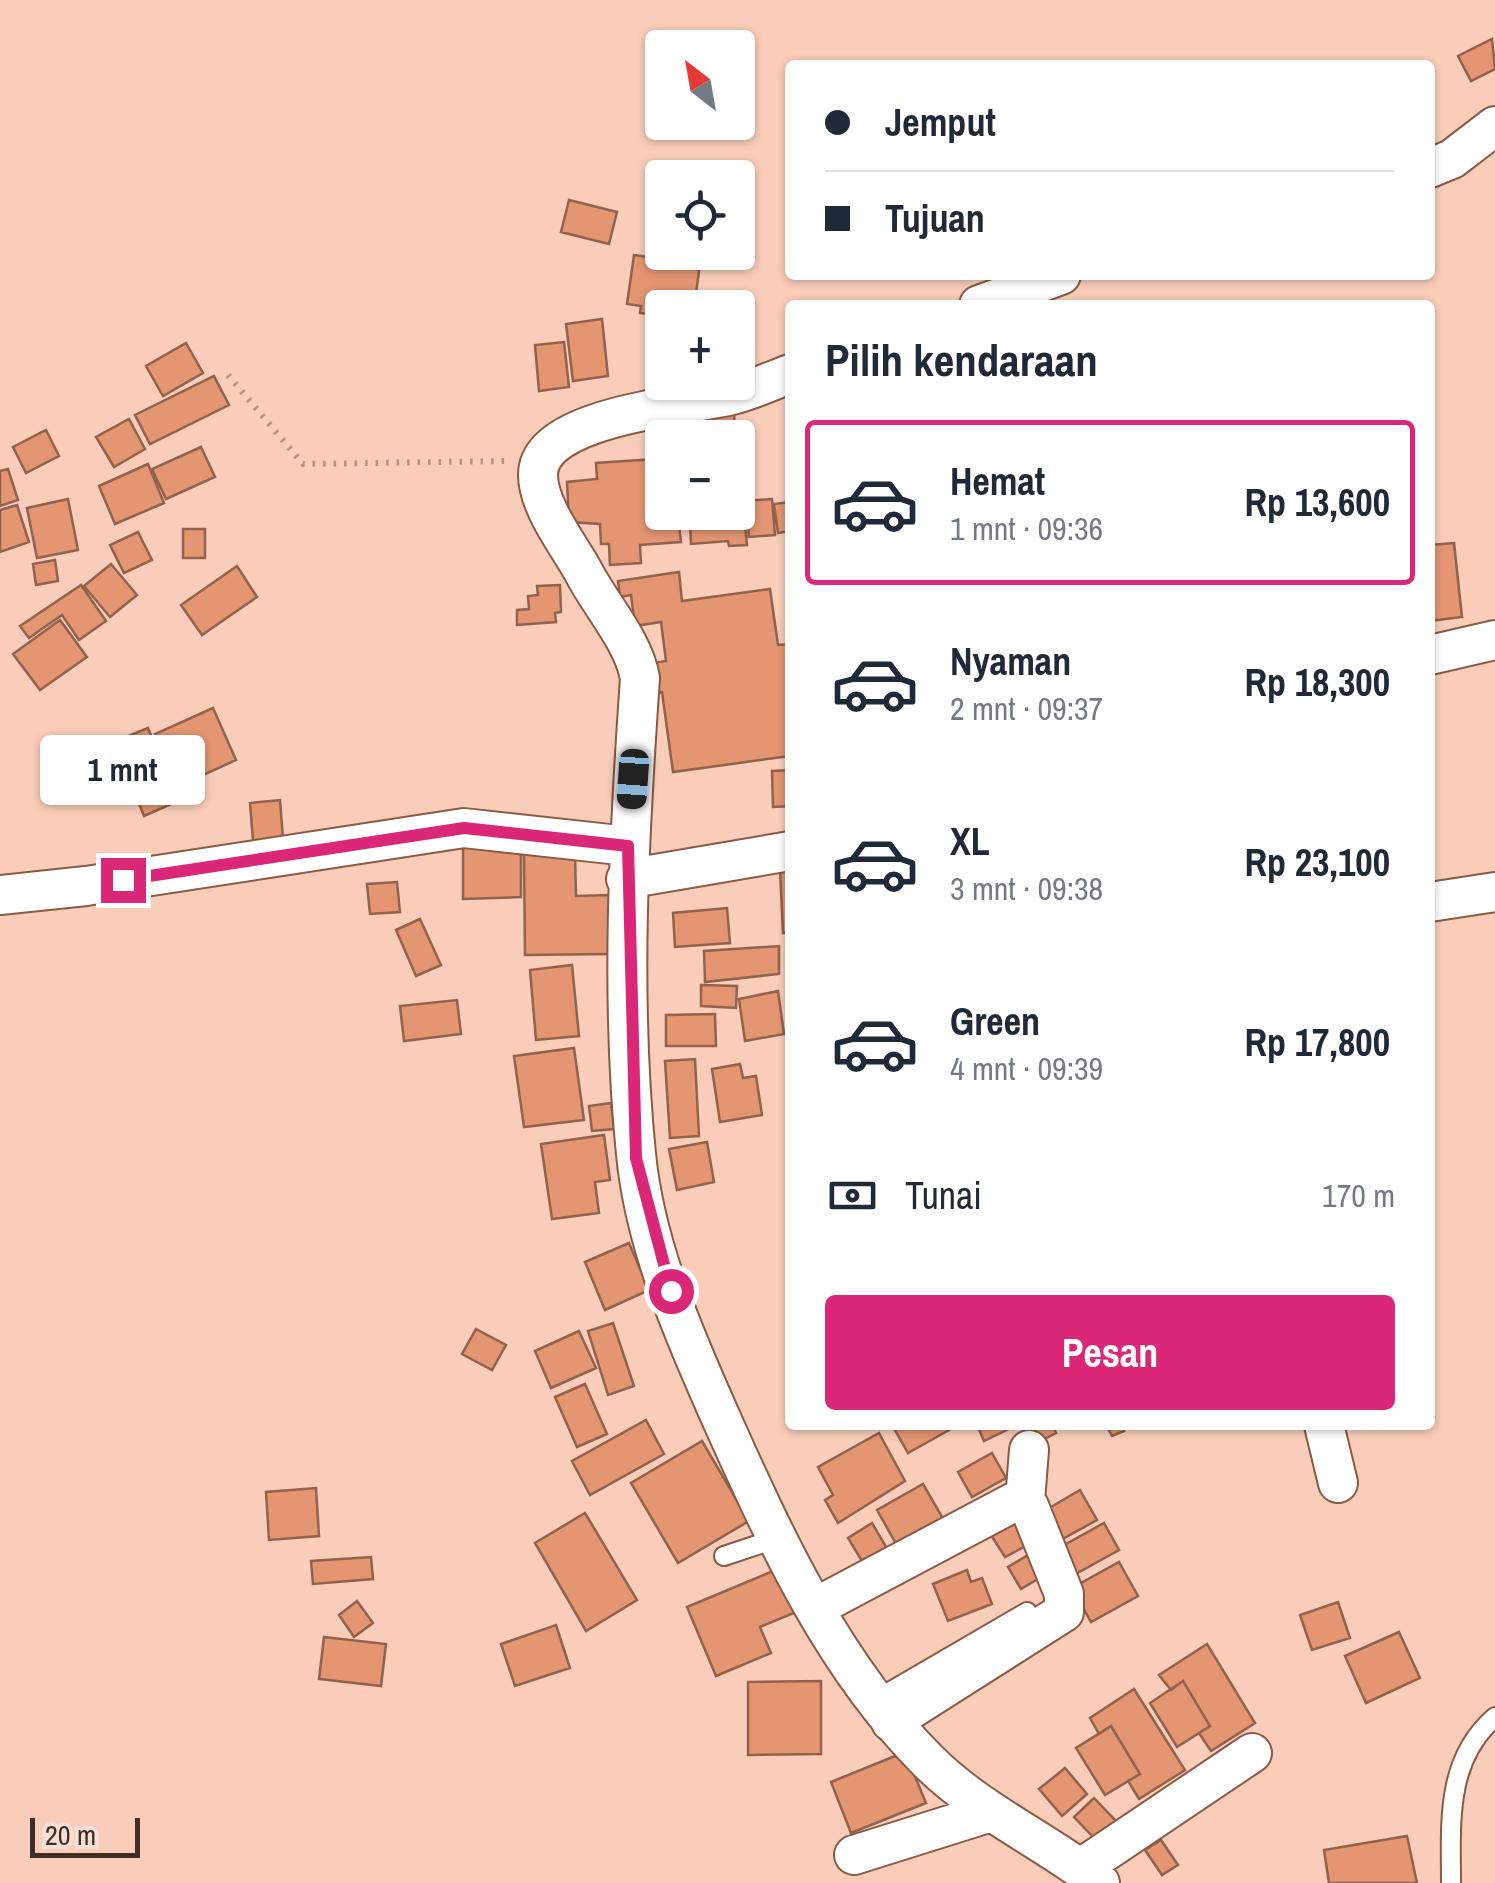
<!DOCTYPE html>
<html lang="id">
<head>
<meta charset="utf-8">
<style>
  body { margin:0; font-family:"Archivo Narrow",sans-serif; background:#f2f2f3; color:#1f2937; height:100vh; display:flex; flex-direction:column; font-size:38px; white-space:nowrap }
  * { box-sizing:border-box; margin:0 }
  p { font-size:32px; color:#747a83 }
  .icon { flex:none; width:55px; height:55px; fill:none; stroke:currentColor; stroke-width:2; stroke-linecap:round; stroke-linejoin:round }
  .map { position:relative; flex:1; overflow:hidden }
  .side { position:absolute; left:785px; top:300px; width:650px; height:1130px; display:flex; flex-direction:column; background:#fff; border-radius:10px; box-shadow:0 2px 8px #0004 }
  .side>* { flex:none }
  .hud { position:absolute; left:785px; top:60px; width:650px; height:220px; border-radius:10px; box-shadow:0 2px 8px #0004; display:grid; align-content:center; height:220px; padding:0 40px; background:#fff }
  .needle { width:65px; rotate:329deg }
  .buttons { position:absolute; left:645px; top:30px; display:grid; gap:20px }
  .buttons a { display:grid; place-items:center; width:110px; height:110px; border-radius:10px; background:#fff; box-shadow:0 2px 8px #0004; font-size:50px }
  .scale { position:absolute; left:30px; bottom:25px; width:110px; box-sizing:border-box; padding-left:10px; border:5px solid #422c23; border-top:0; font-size:28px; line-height:35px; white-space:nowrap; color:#422c23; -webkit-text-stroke:8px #f7e0d6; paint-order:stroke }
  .end { position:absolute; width:45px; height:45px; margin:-22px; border:12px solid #db2777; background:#fff; box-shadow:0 0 0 5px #fff }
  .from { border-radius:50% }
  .bubble { position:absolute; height:70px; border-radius:10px; background:#fff; box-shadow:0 2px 8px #0004; font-size:32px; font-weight:800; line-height:70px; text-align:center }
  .car { position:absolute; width:30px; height:60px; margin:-30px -15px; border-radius:12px; box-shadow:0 0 8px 2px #0007; background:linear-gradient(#222 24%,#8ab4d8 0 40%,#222 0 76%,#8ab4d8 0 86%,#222 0) }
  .hud b { display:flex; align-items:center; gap:35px; height:95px; font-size:38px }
  .hud b+b { border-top:2px solid #e0e1e3 }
  .hud i { width:25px; height:25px; background:#1f2937 }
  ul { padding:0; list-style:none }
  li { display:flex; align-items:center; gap:30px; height:165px; margin:0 20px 15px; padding:0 20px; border:5px solid transparent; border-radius:10px }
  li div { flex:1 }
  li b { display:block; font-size:38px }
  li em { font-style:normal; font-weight:800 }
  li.on { border-color:#db2777 }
  li>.icon { width:90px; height:90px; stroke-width:1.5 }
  h2 { padding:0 40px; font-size:45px; line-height:120px }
  .pay { display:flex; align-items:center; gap:25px; height:110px; padding:0 40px; font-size:38px }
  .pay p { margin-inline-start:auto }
  .primary-button { display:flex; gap:20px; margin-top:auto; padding:20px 40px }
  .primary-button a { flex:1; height:115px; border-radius:10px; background:#db2777; color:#fff; font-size:40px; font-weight:800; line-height:115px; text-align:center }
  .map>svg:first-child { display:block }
  .building { fill:#e49572; stroke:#92624c; stroke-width:2.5 }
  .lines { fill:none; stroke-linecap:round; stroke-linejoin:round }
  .service-casing { stroke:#8a5a44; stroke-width:22 }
  .minor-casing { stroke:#8a5a44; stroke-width:42 }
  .path { stroke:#b69282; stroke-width:6; stroke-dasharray:2.5 8; stroke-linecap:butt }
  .service { stroke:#fff; stroke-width:18 }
  .minor { stroke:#fff; stroke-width:38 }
  .route { stroke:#db2777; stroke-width:12 }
</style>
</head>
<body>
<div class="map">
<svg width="1495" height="1883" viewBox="0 0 1495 1883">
  <rect width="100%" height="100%" fill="#facdba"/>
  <!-- building -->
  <path class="building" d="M1492 39 1495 69 1471 81 1458 56Z
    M569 200 617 212 609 244 561 232Z
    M634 255 700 264 694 308H662V316L640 313 641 306 627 304Z
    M602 319 608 376 573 381 566 324Z
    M564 342 569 387 539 391 535 345Z
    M186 343 203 373 163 396 146 366Z
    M214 376 229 405 150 444 135 415Z
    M734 409 735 438H688V411Z
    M129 419 145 449 114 467 96 437Z
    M46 430 59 456 26 473 13 447Z
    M201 447 215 477 166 499 152 469Z
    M738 453 747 545 729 546 728 541 691 544 690 524 679 525 681 542 640 545 641 563 610 565 609 544H601L600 524 569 522 567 482 597 479 596 463 640 460 662 459V512H738Z
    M148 464 164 503 115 524 99 486Z
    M8 469 18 500 0 506V471Z
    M68 499 78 550 37 558 27 508Z
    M772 499 775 535 749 537 746 501Z
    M790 502V531L778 533 774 504Z
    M17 505 29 542 0 552V510Z
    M183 529H205V558H183Z
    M138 532 152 560 124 573 110 545Z
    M1454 543 1462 617 1430 621V545Z
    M55 560 58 581 36 585 33 564Z
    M111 564 137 595 110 617 84 586Z
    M237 566 257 597 202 635 181 605Z
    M679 572 682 601 770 589 778 645 790 644V756L673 772 662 692 657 693 653 663 666 661 661 622 635 626 631 595 620 597 618 581Z
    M81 585 106 621 79 640 62 615 29 638 20 626Z
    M560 585 561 612 555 613 556 622 517 625V610L529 609 528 596 538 595 537 586Z
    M60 620 87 657 40 690 13 654Z
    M213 708 236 760 179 786 155 734Z
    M148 728 178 801 144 816 114 742Z
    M790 770V806L773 807 772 771Z
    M280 800 283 839 253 841 250 803Z
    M521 846V897L463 899V847Z
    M575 853 576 896 609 895 610 954 525 955 524 854Z
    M780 869H790V932L783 933Z
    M397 882 400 912 370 914 367 884Z
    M727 908 730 943 675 947 673 913Z
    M420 919 441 965 416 976 396 930Z
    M779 946V974L705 982 704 951Z
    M572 965 579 1036 536 1040 530 970Z
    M701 985 737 986 736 1008 701 1006Z
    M778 991 784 1034 745 1041 739 999Z
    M457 1000 461 1034 404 1041 400 1006Z
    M715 1014 716 1046H666V1015Z
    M574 1048 584 1120 524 1127 514 1056Z
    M695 1059 699 1136 670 1138 665 1061Z
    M740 1064 743 1078 756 1076 762 1115 720 1122 712 1069Z
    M611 1103 614 1129 592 1131 589 1106Z
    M604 1135 610 1180 595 1182 599 1213 552 1219 541 1144Z
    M707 1142 714 1182 677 1190 669 1149Z
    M629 1243 649 1290 605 1310 585 1262Z
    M613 1323 634 1386 608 1395 588 1331Z
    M476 1329 506 1345 492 1370 462 1354Z
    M579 1331 596 1368 551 1388 535 1351Z
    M585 1384 607 1434 577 1447 555 1397Z
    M646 1420 664 1454 590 1495 572 1461Z
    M892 1425H958L908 1453Z
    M977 1425H1017L984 1441Z
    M1029 1425H1052L1056 1433 1037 1443Z
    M1106 1425H1121L1124 1431 1112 1436Z
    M879 1433 905 1481 838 1523 825 1500 833 1495 818 1467Z
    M702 1441 749 1521 678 1563 631 1483Z
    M992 1453 1006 1478 972 1497 958 1472Z
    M923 1484 945 1522 899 1549 877 1510Z
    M316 1488 319 1536 269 1540 266 1492Z
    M1080 1490 1097 1520 1057 1542 1041 1513Z
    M585 1513 637 1600 586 1631 535 1543Z
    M1018 1513 1035 1541 1005 1557 989 1532Z
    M872 1523 892 1557 868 1571 848 1538Z
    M1104 1523 1119 1550 1072 1576 1057 1549Z
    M1035 1551 1048 1573 1021 1589 1008 1567Z
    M371 1557 373 1579 313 1584 311 1561Z
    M1119 1562 1138 1596 1091 1622 1072 1588Z
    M778 1569 796 1612 760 1627 771 1653 716 1676 687 1607Z
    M967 1570 971 1582 982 1578 992 1604 948 1621 933 1584Z
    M357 1601 373 1623 354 1637 339 1615Z
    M1338 1602 1350 1638 1312 1650 1300 1615Z
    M556 1625 570 1668 515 1686 501 1644Z
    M1399 1632 1420 1678 1366 1703 1345 1656Z
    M324 1637 386 1644 381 1686 319 1679Z
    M1207 1644 1255 1723 1211 1751 1199 1733 1210 1726 1183 1681 1171 1690 1159 1675Z
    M821 1681V1754L748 1755V1682Z
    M1183 1681 1210 1726 1177 1747 1150 1703Z
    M1134 1689 1185 1770 1139 1799 1128 1781 1140 1774 1111 1726 1099 1734 1090 1718Z
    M1111 1726 1140 1774 1105 1795 1076 1748Z
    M905 1752 926 1803 851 1833 831 1782Z
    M1065 1768 1087 1794 1062 1816 1039 1789Z
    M1094 1798 1117 1822 1097 1841 1074 1817Z
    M1407 1836 1417 1883H1329L1324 1850Z
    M1161 1840 1178 1865 1162 1875 1145 1850Z"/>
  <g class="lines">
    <!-- service casing -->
    <g class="service-casing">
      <path id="service" d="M724 1556 775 1539
        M874 1701 1027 1612
        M1451 1883C1451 1824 1445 1760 1495 1717"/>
    </g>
    <!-- minor casing -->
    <g class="minor-casing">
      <path id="minor" d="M1430 168 1452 159 1495 126
        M979 305 1061 275
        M790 374C771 381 752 390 732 395 690 406 538 415 538 475 538 506 568 544 583 571 601 606 633 640 640 678 629 837 620 996 636 1154 645 1248 687 1342 725 1427 778 1545 835 1668 928 1761 978 1811 1044 1840 1100 1883
        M1430 655 1495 640
        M626 879 790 851
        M0 895 86 886 464 828 628 846
        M1430 902 1495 892
        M1324 1425 1338 1483
        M1025 1501 1029 1450
        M816 1607 1014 1502 1025 1501 1029 1506 1064 1594V1612L891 1722
        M854 1855 991 1812
        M1081 1868 1252 1753"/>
    </g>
    <!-- path -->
    <path class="path" d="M228 375 303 464 506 461"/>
    <!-- service -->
    <use href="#service" class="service"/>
    <!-- minor -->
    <use href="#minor" class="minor"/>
  </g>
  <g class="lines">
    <!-- route -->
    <path class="route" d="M123 880 464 828 628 846 636 1158 671 1291"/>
  </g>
</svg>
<div class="buttons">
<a><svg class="needle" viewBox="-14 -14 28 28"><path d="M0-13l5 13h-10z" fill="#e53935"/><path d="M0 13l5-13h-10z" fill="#747a83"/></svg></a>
<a><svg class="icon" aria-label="locate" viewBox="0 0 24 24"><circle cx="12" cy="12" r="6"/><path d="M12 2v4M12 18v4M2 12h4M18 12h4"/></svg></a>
<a>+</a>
<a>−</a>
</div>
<div class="scale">20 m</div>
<i class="end from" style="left:671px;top:1291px"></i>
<i class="end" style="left:123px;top:880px"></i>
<div class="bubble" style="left:40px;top:735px;width:165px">1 mnt</div>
<i class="car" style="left:633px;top:779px;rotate:184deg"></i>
<div class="hud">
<b><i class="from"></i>Jemput</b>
<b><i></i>Tujuan</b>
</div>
<section class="side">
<h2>Pilih kendaraan</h2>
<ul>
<li class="on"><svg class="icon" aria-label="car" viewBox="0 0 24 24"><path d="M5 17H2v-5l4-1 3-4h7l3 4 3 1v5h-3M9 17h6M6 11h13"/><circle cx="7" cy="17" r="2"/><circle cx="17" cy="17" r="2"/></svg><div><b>Hemat</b><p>1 mnt · 09:36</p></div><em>Rp 13,600</em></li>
<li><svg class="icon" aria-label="car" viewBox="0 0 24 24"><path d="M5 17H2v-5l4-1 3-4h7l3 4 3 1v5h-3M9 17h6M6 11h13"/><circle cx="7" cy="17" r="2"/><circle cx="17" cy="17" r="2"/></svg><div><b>Nyaman</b><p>2 mnt · 09:37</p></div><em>Rp 18,300</em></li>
<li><svg class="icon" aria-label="car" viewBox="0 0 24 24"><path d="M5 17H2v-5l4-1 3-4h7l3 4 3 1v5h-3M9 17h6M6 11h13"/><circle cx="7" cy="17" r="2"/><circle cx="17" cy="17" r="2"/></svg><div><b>XL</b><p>3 mnt · 09:38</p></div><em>Rp 23,100</em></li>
<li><svg class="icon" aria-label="car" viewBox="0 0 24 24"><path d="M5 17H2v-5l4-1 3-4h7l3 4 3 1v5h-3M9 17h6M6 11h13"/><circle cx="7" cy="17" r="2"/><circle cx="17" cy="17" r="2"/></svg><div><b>Green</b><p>4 mnt · 09:39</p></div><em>Rp 17,800</em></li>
</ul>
<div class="pay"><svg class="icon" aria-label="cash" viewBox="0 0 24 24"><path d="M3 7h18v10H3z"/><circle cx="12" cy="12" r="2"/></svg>Tunai<p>170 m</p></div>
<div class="primary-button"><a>Pesan</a></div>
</section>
</div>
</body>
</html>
